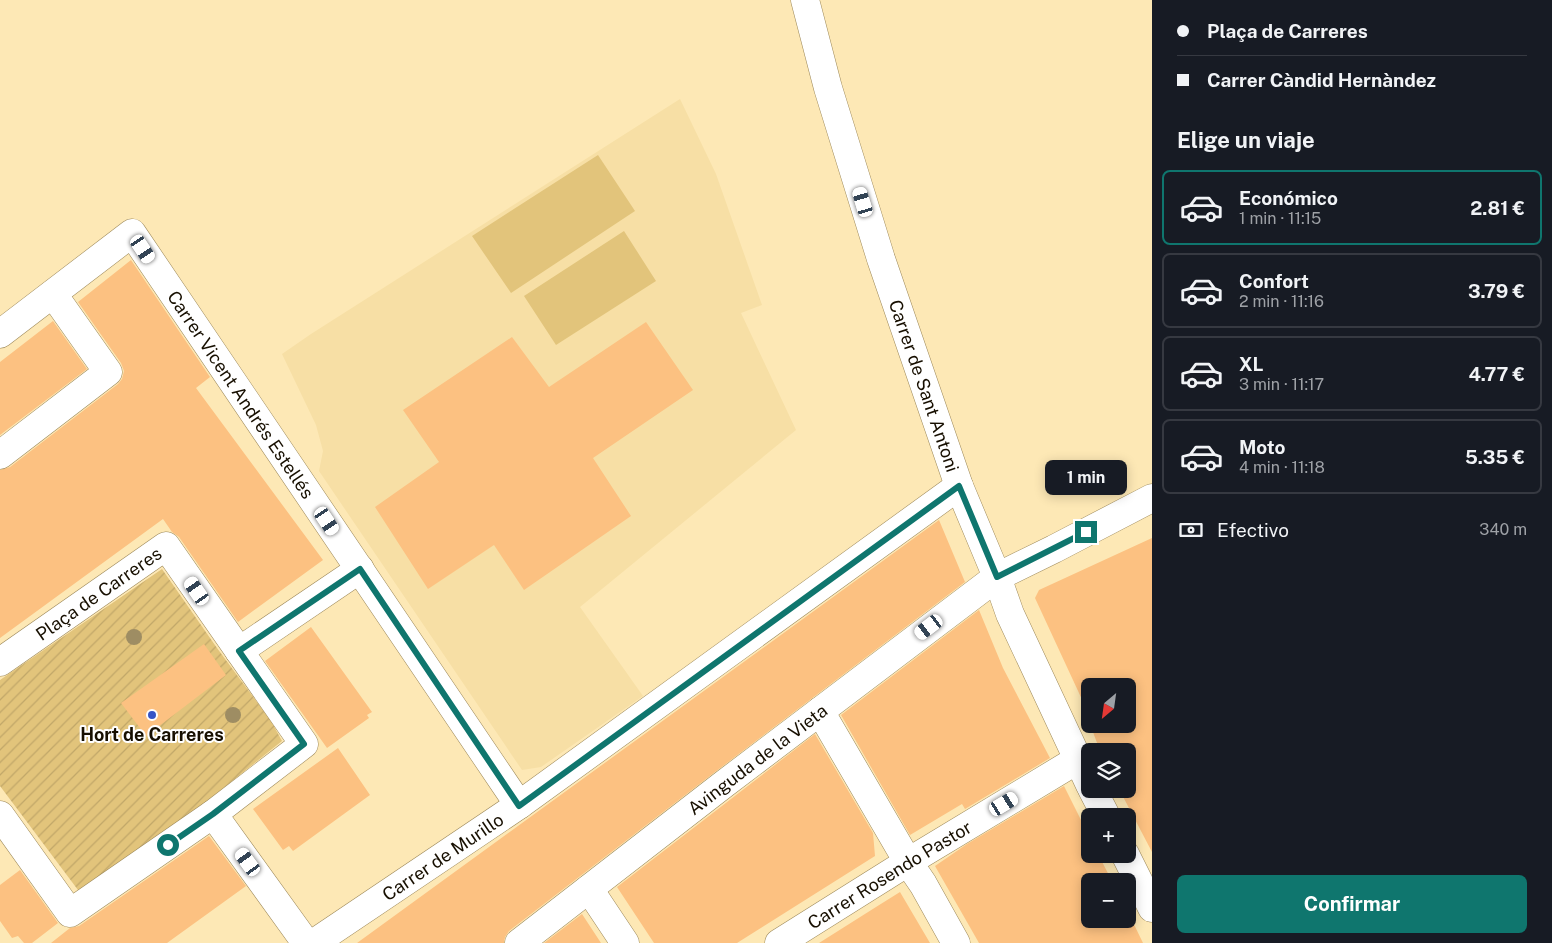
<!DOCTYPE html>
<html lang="es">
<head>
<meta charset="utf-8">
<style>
  body { margin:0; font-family:"Public Sans",sans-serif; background:#20242c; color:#f1f3f6; height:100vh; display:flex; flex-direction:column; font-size:19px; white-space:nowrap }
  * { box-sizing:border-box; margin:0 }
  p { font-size:16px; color:#9ea1a6 }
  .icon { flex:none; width:28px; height:28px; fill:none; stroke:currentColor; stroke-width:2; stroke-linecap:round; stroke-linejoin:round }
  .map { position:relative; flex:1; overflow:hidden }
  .details { display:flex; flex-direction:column; background:#171b24; width:400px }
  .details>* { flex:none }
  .banner { display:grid; align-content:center; height:110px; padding:0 25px; background:#171b24 }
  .needle { width:32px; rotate:209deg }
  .buttons { position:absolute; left:1081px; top:678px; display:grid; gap:10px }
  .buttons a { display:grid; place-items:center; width:55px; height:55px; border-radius:8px; background:#171b24; box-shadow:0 2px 12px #0003; font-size:25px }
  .end { position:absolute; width:22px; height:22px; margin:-11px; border:6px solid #0f766e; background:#fff; box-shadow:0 0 0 2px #fff }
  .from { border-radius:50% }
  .bubble { position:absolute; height:35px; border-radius:8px; background:#171b24; box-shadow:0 2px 12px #0003; font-size:16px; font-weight:700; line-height:35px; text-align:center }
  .car { position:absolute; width:15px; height:30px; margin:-15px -8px; border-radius:6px; box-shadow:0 0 4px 1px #0007; background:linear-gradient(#fff 24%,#345 0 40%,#fff 0 76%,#345 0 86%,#fff 0) }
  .banner b { display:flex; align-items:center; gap:18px; height:48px; font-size:19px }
  .banner b+b { border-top:1px solid #363941 }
  .banner i { width:12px; height:12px; background:#f1f3f6 }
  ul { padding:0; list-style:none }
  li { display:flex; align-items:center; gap:15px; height:75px; margin:0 10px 8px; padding:0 15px; border:2px solid #363941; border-radius:8px }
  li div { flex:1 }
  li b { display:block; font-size:19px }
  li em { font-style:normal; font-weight:700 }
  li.selected { border-color:#0f766e }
  li>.icon { width:45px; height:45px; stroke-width:1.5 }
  h2 { padding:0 25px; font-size:22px; line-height:60px }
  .pay { display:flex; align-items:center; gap:12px; height:55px; padding:0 25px; font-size:19px }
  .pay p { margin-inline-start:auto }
  .primary-button { display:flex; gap:10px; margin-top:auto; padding:10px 25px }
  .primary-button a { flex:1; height:58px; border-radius:8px; background:#0f766e; color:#fff; font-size:20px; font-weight:700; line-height:58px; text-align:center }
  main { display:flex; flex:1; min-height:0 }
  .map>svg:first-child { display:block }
  .built { fill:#f7dfa5 }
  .garden { fill:url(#garden-furrows) }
  .pitch { fill:#e2c47b }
  .building { fill:#fcc181 }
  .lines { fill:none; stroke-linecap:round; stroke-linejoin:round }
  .street-casing { stroke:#9d895a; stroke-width:29 }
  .secondary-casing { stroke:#9d895a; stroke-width:29 }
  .street { stroke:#fff; stroke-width:28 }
  .secondary { stroke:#fff; stroke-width:28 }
  .tree { fill:#9e8d63 }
  .route { stroke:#0f766e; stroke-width:6 }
  .poi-dot { fill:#3654c6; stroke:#fff; stroke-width:2 }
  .labels { text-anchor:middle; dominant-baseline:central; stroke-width:4; stroke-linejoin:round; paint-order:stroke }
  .street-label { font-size:18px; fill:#170f00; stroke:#fff }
  .poi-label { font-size:18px; font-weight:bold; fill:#170f00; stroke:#fff }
</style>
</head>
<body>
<main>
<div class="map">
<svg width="1152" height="943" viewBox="0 0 1152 943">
  <defs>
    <pattern id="garden-furrows" width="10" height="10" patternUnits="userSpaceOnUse" patternTransform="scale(1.25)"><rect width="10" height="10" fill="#e2c47b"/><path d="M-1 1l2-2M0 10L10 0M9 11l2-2" fill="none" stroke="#c1a769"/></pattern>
  </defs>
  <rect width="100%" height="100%" fill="#fde8b5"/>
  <!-- built -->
  <path class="built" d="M680 99 716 174 762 305 741 313 796 430 580 607 643 696 541 767 522 770 319 471 323 451 316 425 282 354 311 334Z"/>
  <!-- garden -->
  <path class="garden" d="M162 569 217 648 271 721 282 741 195 811 81 894 0 786V680Z"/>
  <!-- pitch -->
  <path class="pitch" d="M598 155 635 211 511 293 472 236Z
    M624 231 656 281 556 345 524 296Z"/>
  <!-- building -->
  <path class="building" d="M131 260 210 377 196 388 323 560 238 622 179 537 172 532 163 519 0 638V470L10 467 118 384 122 379 124 371 121 363 78 302Z
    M53 321 87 369 0 435V362Z
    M646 322 693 390 593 458 631 516 524 590 494 545 428 589 375 507 439 462 403 410 512 337 549 387Z
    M939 520 965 582 715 772 509 931 505 937 504 943H357Z
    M1152 538V852L1119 789H1128V751H1100L1090 724H1128V686H1090V723L1085 706 1035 598 1039 590Z
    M979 610 1003 668 1050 758 965 809 962 804 910 835 841 715Z
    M311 627 372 712 367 715 369 718 327 748 265 661Z
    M204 644 226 675 146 736 121 703Z
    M815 734 873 833 875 856 737 943H654L617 887Z
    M338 748 370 795 293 851 289 846 283 850 253 809Z
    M1064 786 1090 838V854H1098L1112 881H1090V919H1128V912L1143 943H979L935 866 967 844Z
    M209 836 246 886 167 943H51L70 928 79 926Z
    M20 870 58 923 32 943H24L18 936 12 938 0 921V885Z
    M900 892 930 943H819L876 907Z
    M582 914 601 943H544Z"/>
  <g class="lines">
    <!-- street casing -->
    <g class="street-casing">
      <g id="street">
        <path id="s1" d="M0 334 132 233 519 805"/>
        <path d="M0 455 108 372 53 294"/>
        <path d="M239 651 360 569"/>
        <path id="s2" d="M0 662 166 546 304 744 213 814 70 913 0 815"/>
        <path d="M820 711 908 862 923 884 956 943"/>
        <path d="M213 814 306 943"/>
        <path d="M589 889 625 943"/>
        <path id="s3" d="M314 943 519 805 959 486"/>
        <path id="s4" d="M519 943 724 784 997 577 1054 549 1152 498"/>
        <path id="s5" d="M779 943 908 862 1077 760"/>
      </g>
    </g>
    <!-- secondary casing -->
    <g class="secondary-casing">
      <g id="secondary">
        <path id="s6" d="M805 0 828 88 881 259 959 486 997 577 1010 614 1090 785"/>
        <path d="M1092 789 1106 816"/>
        <path d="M1125 854 1152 908"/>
      </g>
    </g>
    <!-- street -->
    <use href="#street" class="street"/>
    <!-- secondary -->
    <use href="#secondary" class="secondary"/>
  </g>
  <!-- trees -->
  <g class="tree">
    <circle cx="134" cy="637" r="8"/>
    <circle cx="233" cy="715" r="8"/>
  </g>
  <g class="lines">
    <!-- route -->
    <path class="route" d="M168 845 213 814 304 744 239 651 360 569 519 806 959 486 997 577 1086 532"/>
  </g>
  <!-- markers -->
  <circle class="poi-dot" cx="152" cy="715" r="5"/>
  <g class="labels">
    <!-- street labels -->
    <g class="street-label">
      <text stroke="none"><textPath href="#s6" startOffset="404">Carrer de Sant Antoni</textPath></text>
      <text stroke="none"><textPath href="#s1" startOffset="361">Carrer Vicent Andrés Estellés</textPath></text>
      <text stroke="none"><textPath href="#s2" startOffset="120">Plaça de Carreres</textPath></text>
      <text stroke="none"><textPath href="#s4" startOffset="301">Avinguda de la Vieta</textPath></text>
      <text stroke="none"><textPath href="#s3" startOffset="155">Carrer de Murillo</textPath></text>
      <text stroke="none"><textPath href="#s5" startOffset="130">Carrer Rosendo Pastor</textPath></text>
    </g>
    <!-- poi labels -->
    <g class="poi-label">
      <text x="152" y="734">Hort de Carreres</text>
    </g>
  </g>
</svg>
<div class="buttons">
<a><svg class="needle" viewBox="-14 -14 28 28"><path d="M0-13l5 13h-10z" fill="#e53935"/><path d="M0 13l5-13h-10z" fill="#9ea1a6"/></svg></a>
<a><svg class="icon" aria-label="layers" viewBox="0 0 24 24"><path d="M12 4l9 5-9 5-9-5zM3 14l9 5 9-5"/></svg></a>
<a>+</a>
<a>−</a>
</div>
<i class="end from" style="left:168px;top:845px"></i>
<i class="end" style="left:1086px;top:532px"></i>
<div class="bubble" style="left:1045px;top:460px;width:82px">1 min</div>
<i class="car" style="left:863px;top:202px;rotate:343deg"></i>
<i class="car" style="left:143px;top:249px;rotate:146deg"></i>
<i class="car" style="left:327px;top:521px;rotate:146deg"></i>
<i class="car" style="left:197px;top:591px;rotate:325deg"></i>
<i class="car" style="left:929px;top:627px;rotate:233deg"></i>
<i class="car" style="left:1004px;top:804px;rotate:59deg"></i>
<i class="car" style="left:248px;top:862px;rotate:324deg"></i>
</div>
<section class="details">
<div class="banner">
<b><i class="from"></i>Plaça de Carreres</b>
<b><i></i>Carrer Càndid Hernàndez</b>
</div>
<h2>Elige un viaje</h2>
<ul>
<li class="selected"><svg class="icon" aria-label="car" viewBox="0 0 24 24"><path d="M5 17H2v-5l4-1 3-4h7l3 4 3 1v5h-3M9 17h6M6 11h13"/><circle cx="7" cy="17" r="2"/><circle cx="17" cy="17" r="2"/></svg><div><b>Económico</b><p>1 min · 11:15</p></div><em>2.81 €</em></li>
<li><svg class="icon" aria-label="car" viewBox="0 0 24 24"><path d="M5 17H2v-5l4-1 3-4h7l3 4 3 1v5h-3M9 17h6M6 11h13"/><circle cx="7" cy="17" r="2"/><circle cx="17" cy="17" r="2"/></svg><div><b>Confort</b><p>2 min · 11:16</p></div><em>3.79 €</em></li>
<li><svg class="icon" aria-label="car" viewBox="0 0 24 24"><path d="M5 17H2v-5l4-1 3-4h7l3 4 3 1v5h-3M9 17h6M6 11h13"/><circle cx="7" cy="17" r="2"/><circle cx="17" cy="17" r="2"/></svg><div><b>XL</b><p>3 min · 11:17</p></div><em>4.77 €</em></li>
<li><svg class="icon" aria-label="car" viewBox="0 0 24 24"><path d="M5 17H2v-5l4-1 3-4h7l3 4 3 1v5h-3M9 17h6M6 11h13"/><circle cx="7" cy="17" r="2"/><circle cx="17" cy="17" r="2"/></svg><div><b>Moto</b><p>4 min · 11:18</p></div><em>5.35 €</em></li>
</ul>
<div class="pay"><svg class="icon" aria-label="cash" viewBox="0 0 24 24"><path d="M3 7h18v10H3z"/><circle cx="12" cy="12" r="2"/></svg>Efectivo<p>340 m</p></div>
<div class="primary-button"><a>Confirmar</a></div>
</section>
</main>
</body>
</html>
